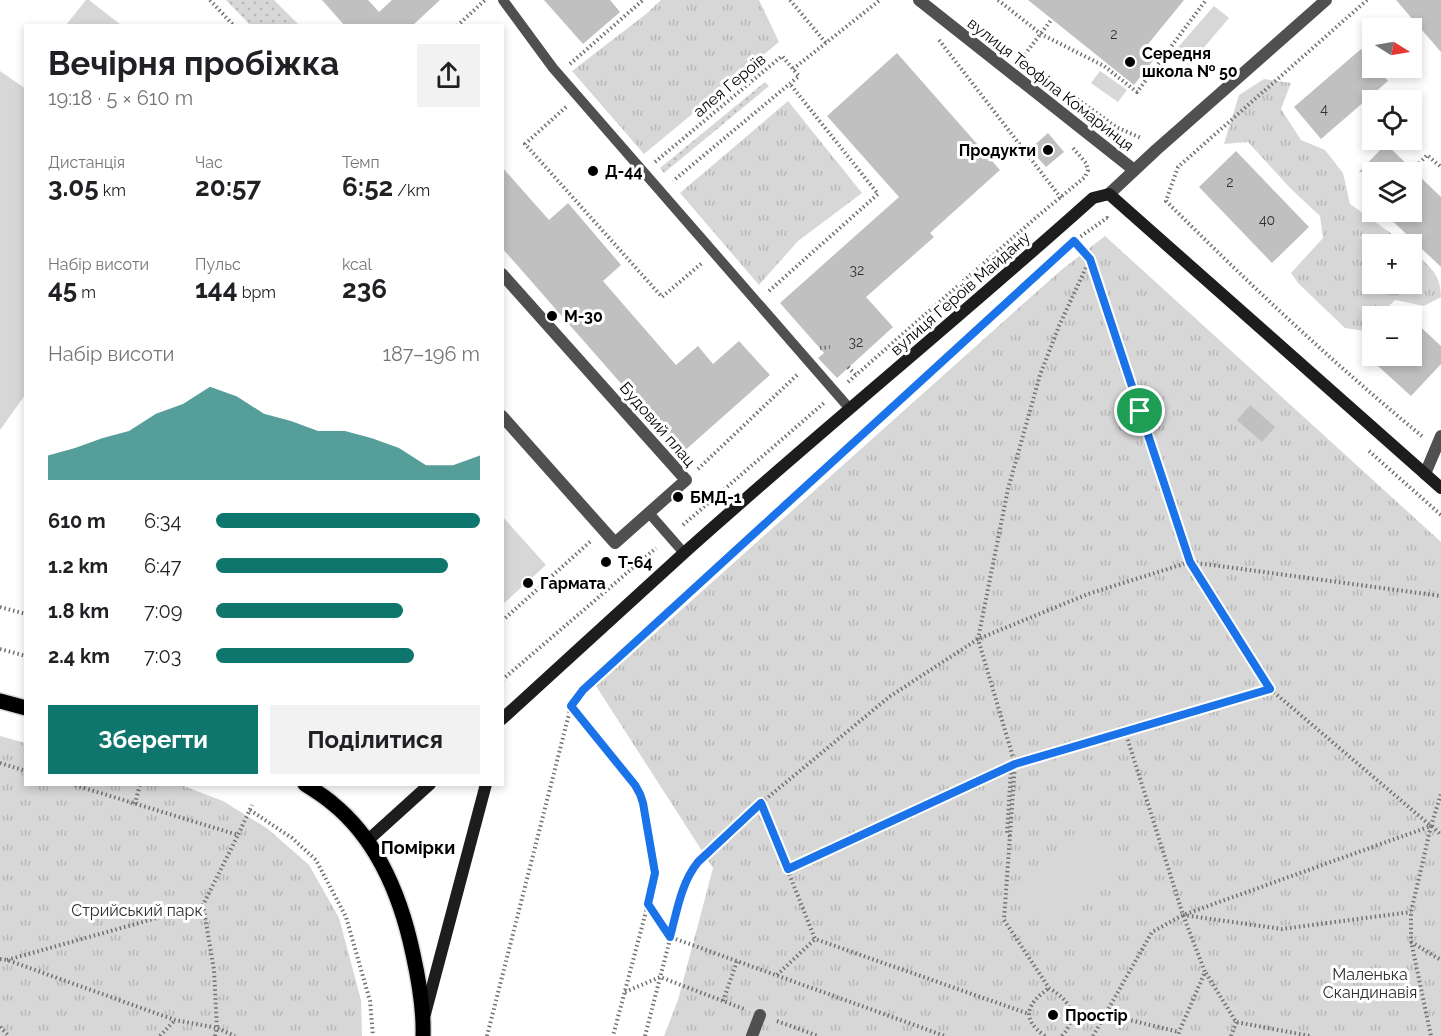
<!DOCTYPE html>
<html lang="uk">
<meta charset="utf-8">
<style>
body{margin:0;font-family:Raleway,sans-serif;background:#f2f2f2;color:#202124;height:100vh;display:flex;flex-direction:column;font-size:22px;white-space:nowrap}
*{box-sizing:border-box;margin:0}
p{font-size:20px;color:#757577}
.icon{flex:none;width:33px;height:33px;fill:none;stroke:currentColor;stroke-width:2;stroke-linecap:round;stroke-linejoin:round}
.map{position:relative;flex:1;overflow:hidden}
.drawer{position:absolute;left:24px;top:24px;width:480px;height:762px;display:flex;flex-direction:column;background:#fff;border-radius:0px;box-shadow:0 3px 9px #0003}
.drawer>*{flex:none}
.needle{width:39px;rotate:101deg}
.tools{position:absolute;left:1362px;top:18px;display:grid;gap:12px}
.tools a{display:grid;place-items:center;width:60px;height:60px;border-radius:0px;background:#fff;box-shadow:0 3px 9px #0003;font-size:30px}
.pin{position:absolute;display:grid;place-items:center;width:51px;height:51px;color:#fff;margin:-26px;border:3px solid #fff;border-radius:50%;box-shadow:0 2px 6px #0007}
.round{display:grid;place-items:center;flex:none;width:63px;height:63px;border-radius:0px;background:#f2f2f2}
.head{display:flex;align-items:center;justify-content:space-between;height:102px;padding:0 24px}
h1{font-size:33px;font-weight:700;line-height:45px}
.stats{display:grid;grid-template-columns:repeat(3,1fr);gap:9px;height:102px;padding:6px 24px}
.stats div{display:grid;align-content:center}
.stats b{font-size:26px;font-weight:700}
.stats small{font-size:16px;font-weight:400}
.stats p{font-size:16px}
.chart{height:168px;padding:12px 24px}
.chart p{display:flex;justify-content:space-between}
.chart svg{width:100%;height:108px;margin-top:6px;fill:#0f766e;opacity:.7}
.primary-button{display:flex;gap:12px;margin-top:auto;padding:12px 24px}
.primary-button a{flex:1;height:69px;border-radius:0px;background:#0f766e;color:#fff;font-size:24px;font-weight:700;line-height:69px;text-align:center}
.primary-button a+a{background:#f2f2f2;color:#202124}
ul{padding:0 24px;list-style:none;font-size:20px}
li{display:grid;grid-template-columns:96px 72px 1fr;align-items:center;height:45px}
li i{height:15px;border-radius:8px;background:#0f766e}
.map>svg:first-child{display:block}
</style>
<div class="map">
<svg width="1441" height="1036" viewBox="0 0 1441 1036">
<defs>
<pattern id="grass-dots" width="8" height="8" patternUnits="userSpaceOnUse" patternTransform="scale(1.5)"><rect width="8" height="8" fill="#d7d7d7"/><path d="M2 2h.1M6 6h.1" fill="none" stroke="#b7b7b7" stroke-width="1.8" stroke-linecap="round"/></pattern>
<pattern id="park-tufts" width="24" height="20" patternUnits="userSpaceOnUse" patternTransform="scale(1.5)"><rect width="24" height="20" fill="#d7d7d7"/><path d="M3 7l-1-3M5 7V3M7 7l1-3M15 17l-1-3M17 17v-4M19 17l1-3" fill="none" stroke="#b7b7b7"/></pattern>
</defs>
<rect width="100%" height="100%" fill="#fff"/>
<g fill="url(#grass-dots)">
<path d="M226,0H274L299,25H250Z"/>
<path d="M765,82L769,86L664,173L660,168Z"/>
</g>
<g fill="url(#park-tufts)">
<path d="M661,0H759L779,42L644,154L572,71L646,14Z"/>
<path d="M1264,79L1291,83L1281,109L1301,140L1325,150L1343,173L1350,204L1388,231L1404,244H1372V284H1412V251C1428,265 1441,273 1441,297L1424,306L1395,300L1379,316H1372V324L1365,331L1345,328L1298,283L1291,273L1323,238L1320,216L1290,188L1248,142L1224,144L1239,95Z"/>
<path d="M788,101L862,193L798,241L759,285L680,193Z"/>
<path d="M1105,236L1441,542V1036H664L678,1000L713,868L596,686L1060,271Z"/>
<path d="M0,736L25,743L26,784L181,785L223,801L268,829L309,865L339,918L361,1000L362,1036H0Z"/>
</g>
<g fill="#d7d7d7">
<path d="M86,0H89L121,25H66Z"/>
<path d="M1214,6L1229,18L1189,65L1174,52Z"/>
<path d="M0,71L26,89L25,395L0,430Z"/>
<path d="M1100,71L1127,90L1118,102L1091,83Z"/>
<path d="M502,516L546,565L503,604H502Z"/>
<path d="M1088,821L1126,863L1052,932L1013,890Z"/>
</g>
<g fill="#c0c0c0">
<path d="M322,0H368L379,12L392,0H440L412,26H345Z"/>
<path d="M544,0H610L620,12L583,44Z"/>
<path d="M1028,0H1184L1144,49L1155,58L1134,85Z"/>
<path d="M1396,0H1441V52Z"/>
<path d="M1361,49L1372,62V68H1377L1388,81L1321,139L1294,107Z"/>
<path d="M897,53L1000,170L930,233L934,237L866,297L893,327L837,378L818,358L824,353L780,303L899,197L827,116Z"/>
<path d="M1048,133L1064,152L1046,167L1030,149Z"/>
<path d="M1386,144L1441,197V267L1383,212H1412V172H1359Z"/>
<path d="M1236,151L1309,227L1272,263L1199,187Z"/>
<path d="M502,167L549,220L568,203L621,265L603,281L676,365L698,346L713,364L739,341L770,375L682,453L502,248Z"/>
<path d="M1412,319L1441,346V364L1411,396L1367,356H1412Z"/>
<path d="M1250,405L1275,427L1262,442L1237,420Z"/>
</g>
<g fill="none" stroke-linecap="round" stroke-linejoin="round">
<defs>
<g id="primary">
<path d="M0,701L26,708"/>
<path d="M305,784C314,790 324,796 332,803C378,840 401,897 413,954C419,981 424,1008 423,1036"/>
</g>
</defs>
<use href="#primary" stroke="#dbdbdb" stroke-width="18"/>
<g stroke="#727272" stroke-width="4" stroke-dasharray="1.5 3" stroke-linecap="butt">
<path d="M210,0L234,26"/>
<path d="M790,0L826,43"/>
<path d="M998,0L1041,34L1104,66L1137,92L1206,0"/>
<path d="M1367,0L1178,167L1166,201C1248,283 1333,363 1423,437"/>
<path d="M457,26L485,0"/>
<path d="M939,40L1061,198"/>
<path d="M1022,58L1052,19"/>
<path d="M570,64L643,0"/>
<path d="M793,69L880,0"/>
<path d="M1070,94L1116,127L1141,138"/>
<path d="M566,107L525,144L662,297L702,263"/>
<path d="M655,162L782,56L799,76L673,181"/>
<path d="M1413,170L1427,155L1441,167"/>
<path d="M1077,239L1107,218L1108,219"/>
<path d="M1073,242L1074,241L1090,259L1190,562L1270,689L1431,826L1411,912V941L1431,1036"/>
<path d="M769,291L878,194L790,84"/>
<path d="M820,348L830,347"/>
<path d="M848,367L856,375"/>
<path d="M848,382L1039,215L1085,177L1088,170L1086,163L1072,147"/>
<path d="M1369,451L1441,515"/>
<path d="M698,469L799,373"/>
<path d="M683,525L824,403"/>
<path d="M0,607L26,614"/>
<path d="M502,621L592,540"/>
<path d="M0,649L26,656"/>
<path d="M502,680L656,548"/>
<path d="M572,707L635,785L640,794L643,803L655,867V873L648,904L613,1036"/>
<path d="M1125,731L1183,915L1205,972L1179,1032"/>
<path d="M0,763L26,771"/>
<path d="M71,784L238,835L252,805"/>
<path d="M761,803L815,939L1029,1014"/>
<path d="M135,804L140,784"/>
<path d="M250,810L292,838L316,860L346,917L370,1001L373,1036"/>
<path d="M1431,826L1441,794"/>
<path d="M1432,826L1441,835"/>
<path d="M1010,836L1007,833L1011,770L1014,765"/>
<path d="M788,869L1015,764L1270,689"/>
<path d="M648,905L670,937L945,1036"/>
<path d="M1183,915L1282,929L1411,912"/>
<path d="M1411,942L1441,960"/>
<path d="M0,959L7,960L175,1020L217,1028L214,970L203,905L238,835"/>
<path d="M7,960L203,905"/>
<path d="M1206,973L1236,1022L1310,1036"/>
<path d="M777,975L815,939"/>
<path d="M625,992L660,977L744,1009"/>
<path d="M723,1001L737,961"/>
<path d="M1105,1014L1179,1032L1178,1036"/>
<path d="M777,1021L818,1036"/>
<path d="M0,1027L9,1036"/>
<path d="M160,1036L175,1020"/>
<path d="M215,1036L217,1028L235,1036"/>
<path d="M487,1036L571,706L583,690L1045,268"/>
<path d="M645,1036L684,885L690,871L698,862L761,803L889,697L978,639L1088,594L1190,562L1441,596"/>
<path d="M1045,1036C1020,1018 1027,1004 1049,988"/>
<path d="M1062,1036C1080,1015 1069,1000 1049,988L1004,920L1015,764L978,639L1008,489L1040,375L1059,326L1090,259"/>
<path d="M1093,1036L1152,932L1183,915L1431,826"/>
<path d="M1231,1036L1236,1022"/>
</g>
<g stroke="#505050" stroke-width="10">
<path d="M503,0L553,68L850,409"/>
<path d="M649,513L684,553"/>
</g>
<g stroke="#505050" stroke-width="12">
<path d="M919,0L1134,170"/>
<path d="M1109,194L1156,150L1326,0"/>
<path d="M502,274L686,480L615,543L502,416"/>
<path d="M1425,474L1441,436"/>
<path d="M752,1036L760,1015"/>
</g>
<g stroke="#1d1d1d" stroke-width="12">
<path d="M502,719C563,664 623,608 684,553C818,433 958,319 1093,198L1109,194L1441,488"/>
<path d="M367,841L430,784"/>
<path d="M425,1014L486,784"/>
</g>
<use href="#primary" stroke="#000" stroke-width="15"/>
</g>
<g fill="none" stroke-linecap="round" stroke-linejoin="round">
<defs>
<path id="route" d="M1074,241L1090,259L1190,562L1270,689L1015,764L788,869L761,803L698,862C681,883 677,911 670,937L648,904L655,873L643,803L640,794L635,785L571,706L583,690Z"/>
</defs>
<use href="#route" stroke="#fff" stroke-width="12"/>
<use href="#route" stroke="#1a73e8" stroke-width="8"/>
</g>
<g fill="#000" stroke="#fff" stroke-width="2">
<circle cx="1130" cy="62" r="6"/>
<circle cx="1048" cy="150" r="6"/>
<circle cx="593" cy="171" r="6"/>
<circle cx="552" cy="316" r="6"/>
<circle cx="678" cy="497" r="6"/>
<circle cx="606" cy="562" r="6"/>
<circle cx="528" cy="583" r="6"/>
<circle cx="1053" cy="1015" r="6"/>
</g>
<g text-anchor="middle" stroke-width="6" stroke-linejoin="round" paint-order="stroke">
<g font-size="14" fill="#303030">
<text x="1114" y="39">2</text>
<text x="1324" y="114">4</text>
<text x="1230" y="187">2</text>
<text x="1267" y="225">40</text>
<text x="857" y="275">32</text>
<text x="856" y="347">32</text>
</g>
<g font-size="16" font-weight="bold" fill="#000" stroke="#fff" text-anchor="start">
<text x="1142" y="59">Середня<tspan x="1142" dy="18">школа № 50</tspan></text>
<text x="1036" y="156" text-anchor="end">Продукти</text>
<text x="605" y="177">Д-44</text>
<text x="564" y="322">М-30</text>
<text x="690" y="503">БМД-1</text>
<text x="618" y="568">Т-64</text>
<text x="540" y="589">Гармата</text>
<text x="1065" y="1021">Простір</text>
</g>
<g font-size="16" fill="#000" stroke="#fff">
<text transform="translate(1051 84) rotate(38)" y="6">вулиця Теофіла Комаринця</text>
<text transform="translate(729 85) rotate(-40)" y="6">алея Героїв</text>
<text transform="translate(960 293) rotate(-41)" y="6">вулиця Героїв Майдану</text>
<text transform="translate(658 424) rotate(49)" y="6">Будовий плац</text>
</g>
<g font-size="16" fill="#2e2e2e" stroke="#fff">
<text x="137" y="916">Стрийський парк</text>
<text x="1370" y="980">Маленька<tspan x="1370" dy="18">Скандинавія</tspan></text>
</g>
<g font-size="18" font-weight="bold" fill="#000" stroke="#fff">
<text x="418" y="854">Помірки</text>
</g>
</g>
</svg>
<div class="tools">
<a><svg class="needle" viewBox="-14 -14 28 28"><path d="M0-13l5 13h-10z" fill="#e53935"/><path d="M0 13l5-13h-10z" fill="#757577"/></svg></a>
<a><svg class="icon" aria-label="locate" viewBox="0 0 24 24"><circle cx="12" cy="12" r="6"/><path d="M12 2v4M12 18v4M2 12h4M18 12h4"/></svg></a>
<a><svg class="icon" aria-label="layers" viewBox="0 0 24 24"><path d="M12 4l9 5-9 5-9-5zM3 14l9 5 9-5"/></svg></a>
<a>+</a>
<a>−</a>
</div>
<div class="pin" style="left:1140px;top:411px;background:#1e9e55"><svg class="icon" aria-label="arrive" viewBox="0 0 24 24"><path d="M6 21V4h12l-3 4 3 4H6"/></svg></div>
<section class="drawer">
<div class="head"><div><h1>Вечірня пробіжка</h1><p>19:18 · 5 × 610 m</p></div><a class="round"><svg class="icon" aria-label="share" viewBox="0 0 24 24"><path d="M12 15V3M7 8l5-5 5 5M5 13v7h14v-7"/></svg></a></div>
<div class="stats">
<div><p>Дистанція</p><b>3.05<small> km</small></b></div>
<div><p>Час</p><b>20:57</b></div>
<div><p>Темп</p><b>6:52<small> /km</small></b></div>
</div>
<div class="stats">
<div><p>Набір висоти</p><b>45<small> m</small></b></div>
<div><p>Пульс</p><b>144<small> bpm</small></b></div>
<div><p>kcal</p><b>236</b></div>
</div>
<div class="chart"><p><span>Набір висоти</span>187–196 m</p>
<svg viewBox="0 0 160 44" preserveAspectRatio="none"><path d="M0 44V34L10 31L20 27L30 24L40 17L50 13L60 6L70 10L80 17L90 20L100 24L110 24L120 27L130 31L140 38L150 38L160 34V44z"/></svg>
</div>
<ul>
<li><b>610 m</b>6:34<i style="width:100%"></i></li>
<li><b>1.2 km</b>6:47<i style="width:88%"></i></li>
<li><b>1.8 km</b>7:09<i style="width:71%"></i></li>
<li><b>2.4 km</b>7:03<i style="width:75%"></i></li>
</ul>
<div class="primary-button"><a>Зберегти</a><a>Поділитися</a></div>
</section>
</div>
